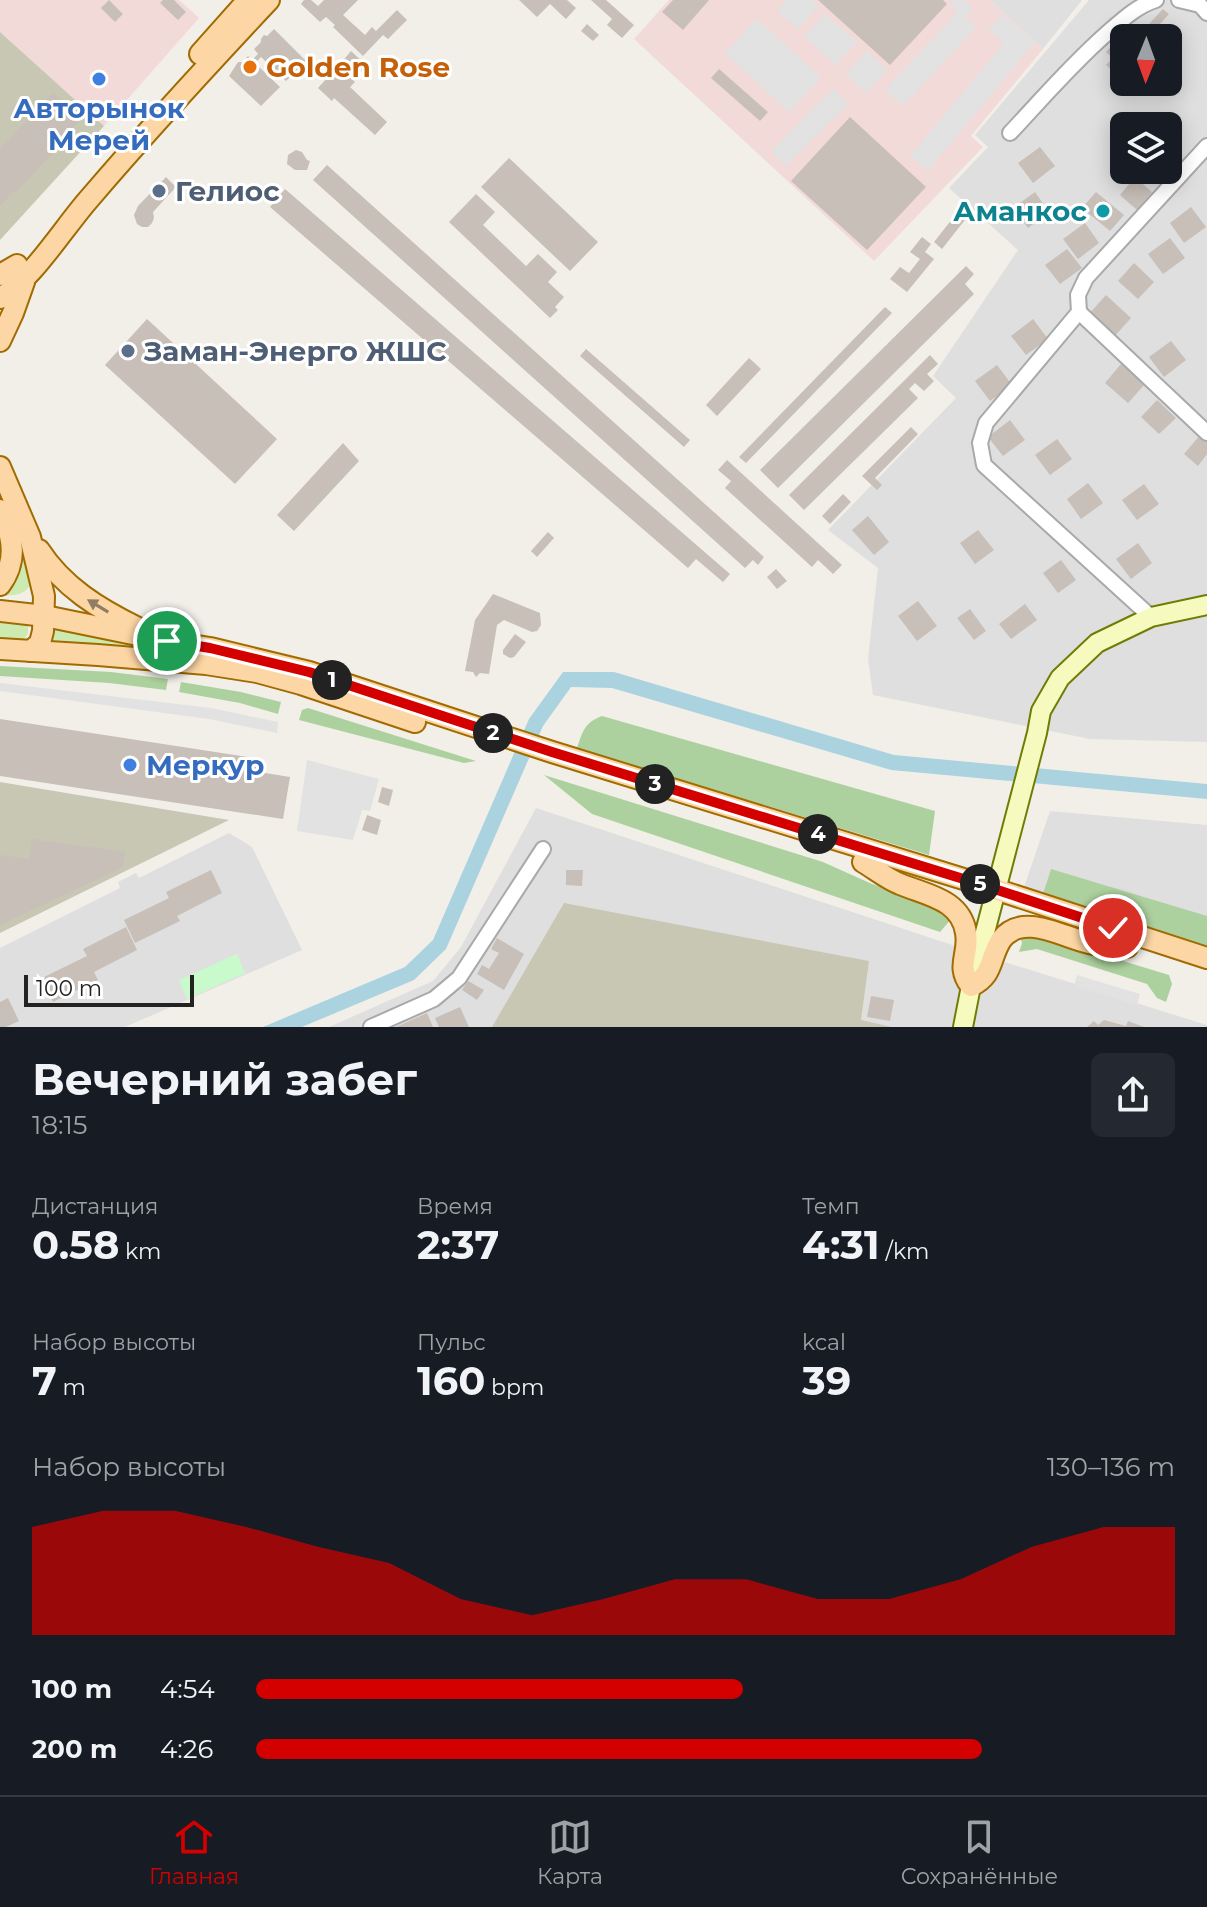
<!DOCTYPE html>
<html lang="ru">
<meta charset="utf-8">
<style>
body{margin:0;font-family:Montserrat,sans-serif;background:#242831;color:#f1f3f6;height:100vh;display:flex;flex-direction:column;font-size:30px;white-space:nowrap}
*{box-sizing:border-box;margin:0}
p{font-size:26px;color:#9ea1a6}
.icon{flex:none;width:44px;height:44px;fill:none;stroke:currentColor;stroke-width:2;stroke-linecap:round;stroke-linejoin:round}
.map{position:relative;height:1027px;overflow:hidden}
.details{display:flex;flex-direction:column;background:#171b24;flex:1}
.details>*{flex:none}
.needle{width:52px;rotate:181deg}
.buttons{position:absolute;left:1110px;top:24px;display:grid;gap:16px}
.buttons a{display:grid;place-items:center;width:72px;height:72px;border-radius:12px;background:#171b24;box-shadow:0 4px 20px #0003;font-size:40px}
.scale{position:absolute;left:24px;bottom:20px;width:170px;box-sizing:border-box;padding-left:8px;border:4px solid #222;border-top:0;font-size:22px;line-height:28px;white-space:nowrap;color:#222;-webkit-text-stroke:6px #fff;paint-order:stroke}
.pin{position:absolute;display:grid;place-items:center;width:68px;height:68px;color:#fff;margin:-34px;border:4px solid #fff;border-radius:50%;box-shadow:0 2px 8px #0007}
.km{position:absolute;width:40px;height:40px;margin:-20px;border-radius:50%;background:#222;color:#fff;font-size:22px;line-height:40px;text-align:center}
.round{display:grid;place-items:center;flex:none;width:84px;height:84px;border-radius:12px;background:#242831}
.head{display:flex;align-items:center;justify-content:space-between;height:136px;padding:0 32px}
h1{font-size:44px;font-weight:700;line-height:60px}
.metrics{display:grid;grid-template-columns:repeat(3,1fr);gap:12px;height:136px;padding:8px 32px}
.metrics div{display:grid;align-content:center}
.metrics b{font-size:40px;font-weight:700}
.metrics small{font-size:22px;font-weight:400}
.metrics p{font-size:22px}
.chart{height:224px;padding:16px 32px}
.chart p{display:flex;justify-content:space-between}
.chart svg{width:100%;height:144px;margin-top:8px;fill:#d40000;opacity:.7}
ul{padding:0 32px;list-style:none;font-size:26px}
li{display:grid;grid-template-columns:128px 96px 1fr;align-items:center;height:60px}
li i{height:20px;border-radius:10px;background:#d40000}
.tabs{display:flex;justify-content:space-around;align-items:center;height:112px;border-top:2px solid #363941;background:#171b24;font-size:22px;color:#9ea1a6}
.tabs a{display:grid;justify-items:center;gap:4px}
.tabs .selected{color:#d40000}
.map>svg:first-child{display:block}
</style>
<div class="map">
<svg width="1207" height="1027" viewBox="0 0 1207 1027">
<rect width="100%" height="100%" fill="#f2efe9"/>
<g fill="#e0dfdf" fill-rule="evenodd">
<path d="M989,0H1082L1043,49Z"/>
<path d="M1089,0H1207V742L1090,739L873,695L868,659L878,568L828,530L956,398L933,376L1018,250L949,188L988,147L975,135ZM1124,38H1168V82H1124ZM1124,126H1168V170H1124Z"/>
<path d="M536,808L998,960L1207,1025V1027H329L433,981L461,947Z"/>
<path d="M1050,811L1207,825V954L1020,899Z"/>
<path d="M229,833L252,847L302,950L125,1027H0V948L120,888L118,882L136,873L139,878Z"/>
</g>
<g fill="#f2dad9">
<path d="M0,0H179L199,18L104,126L0,32Z"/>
<path d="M669,0H989L1043,49L971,136L983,147L874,261L634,39Z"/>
</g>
<g fill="#c7c7b4">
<path d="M0,32L104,126L0,240Z"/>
<path d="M0,782L229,820L0,933Z"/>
<path d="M564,903L869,961L861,1020L892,1027H492Z"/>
</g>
<g fill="#cdebb0">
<path d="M19,542C31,569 44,599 0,595V588Z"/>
<path d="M0,616L28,623V634L24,639L0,638Z"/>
<path d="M52,627L202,661L49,644Z"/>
</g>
<g fill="#add19e">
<path d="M0,666L111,672L168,679L166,690L109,683L0,676Z"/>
<path d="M181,682L241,692L281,702L278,714L240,703L179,692Z"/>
<path d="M308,708L476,761L464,763L299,720L302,710Z"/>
<path d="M602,716L935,811L929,855L577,748C583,731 584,723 602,716Z"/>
<path d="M544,775L823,862L872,884L940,905L953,917L940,932L592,814Z"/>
<path d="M1051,869L1207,916V947L1043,894Z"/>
<path d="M1031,933L1169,975L1172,984L1166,1002L1157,998L1147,984L1037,949L1019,952L1022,943L1020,935Z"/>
</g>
<path fill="#c8facc" d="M237,954L245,973L187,999L179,980Z"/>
<g fill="#e2e2e2">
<path d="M787,0H812L819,6L798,29L777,11Z"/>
<path d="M954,0H964L973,8L966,17L976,27L903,106L885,90L957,13L950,5Z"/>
<path d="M825,14L857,42L835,65L804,36Z"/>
<path d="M1002,15L1035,42L928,171L910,156L1004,43L989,30Z"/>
<path d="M757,19L821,77L789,112L725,53Z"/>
<path d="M867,51L887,70L866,93L846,74Z"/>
<path d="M833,89L848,104L786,166L771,151Z"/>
<path d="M0,683L211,708L278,722L277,733L209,719L0,691Z"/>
<path d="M307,760L379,779L370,811L362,810L353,840L297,831Z"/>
<path d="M1077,975L1140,994L1137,1005L1074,986Z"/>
</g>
<path fill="#aad3df" d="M563,672H614L894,755L1207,784V799L891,770L612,688L571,687L543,726L446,949L414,980L302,1027H263L405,967L433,940L529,719Z"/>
<g fill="#c7bfb8">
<path d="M109,0L123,14L115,22L101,8Z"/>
<path d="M163,0H174L186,12L178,20L160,3Z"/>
<path d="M304,0H311L318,6L324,0H358L343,15L365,35L372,27L376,31L397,10L407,20L388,39L383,35L363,56L333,27L335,25L326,17L320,22L301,4Z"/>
<path d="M519,0H567L576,8L566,19L550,4L537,17Z"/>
<path d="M591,0H606L634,25L622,38L607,25L612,19Z"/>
<path d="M673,0H709L683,30L662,12Z"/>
<path d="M818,0H943L947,4L890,65Z"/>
<path d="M1163,9L1169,14L1147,38H1136Z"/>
<path d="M587,24L599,35L593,41L581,31Z"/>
<path d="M274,29L306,61L286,81L261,57L255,63L280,87L261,106L229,76L238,62H243L248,56L252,60L258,54L254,49L261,42V39L264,35L267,36Z"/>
<path d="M1126,30L1135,38H1124V63L1115,73L1106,65L1113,58L1106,52Z"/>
<path d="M351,51L367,66L356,77L341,63Z"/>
<path d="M338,66L355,82L350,87L387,122L375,135L334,98L332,101L318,88Z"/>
<path d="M719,69L768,112L760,121L711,78Z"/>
<path d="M53,93L81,119L61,140L63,142L16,192L15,190L0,206V148Z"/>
<path d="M850,117L926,187L867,250L791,181Z"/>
<path d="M1040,147L1055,166L1033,183L1018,163Z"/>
<path d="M296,150L302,152L307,160L310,161L307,170H295L287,164L288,155Z"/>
<path d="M1168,155L1178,164L1162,183L1148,170H1168Z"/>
<path d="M509,158L598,242L570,271L481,187Z"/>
<path d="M327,165L764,557L758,565L753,560L745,568L313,180Z"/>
<path d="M166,177L176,187L153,212L154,218L152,223L148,227H142L137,224L134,215L138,206Z"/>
<path d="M1135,177L1152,192L1137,210L1120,195Z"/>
<path d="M285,189L730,574L723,582L696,559L688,568L270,207Z"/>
<path d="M1035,192L1049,212L1028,228L1013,208Z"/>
<path d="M1096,192L1124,215L1110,231L1082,208Z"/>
<path d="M476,194L495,212L483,225L526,266L538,254L557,272L548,282L564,297L555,307L558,310L550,318L449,222Z"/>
<path d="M964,204L972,211L942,249L934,242Z"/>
<path d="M1191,207L1206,227L1184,243L1170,223Z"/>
<path d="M1085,223L1099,243L1078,259L1063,239Z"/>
<path d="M922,237L931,244L925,252L934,259L907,292L890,279L900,267L909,273L920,259L910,252Z"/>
<path d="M1170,238L1185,258L1163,274L1148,254Z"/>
<path d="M1067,249L1082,268L1060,284L1045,265Z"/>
<path d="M1134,263L1154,282L1138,299L1118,281Z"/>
<path d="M966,266L974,274L965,284L974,294L778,488L760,470Z"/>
<path d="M1106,295L1131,318L1114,337L1089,314Z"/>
<path d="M885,307L892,313L746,463L739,457Z"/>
<path d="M147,319L277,439L235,484L105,365Z"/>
<path d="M1033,319L1048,339L1026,355L1011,336Z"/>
<path d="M1171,341L1186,360L1164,377L1149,357Z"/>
<path d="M586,349L690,440L684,447L580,356Z"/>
<path d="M930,355L938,364L927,374L934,381L924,391L915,383L909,389L918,398L804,510L789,495Z"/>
<path d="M749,358L761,369L717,416L706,405Z"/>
<path d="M1121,364L1145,384L1128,403L1105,383Z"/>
<path d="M997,365L1012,385L990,401L975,381Z"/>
<path d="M1157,400L1176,418L1159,434L1141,417Z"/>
<path d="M1010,420L1025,440L1003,456L988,437Z"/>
<path d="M911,427L918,434L875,478L882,485L877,490L862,476Z"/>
<path d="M1201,434L1207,439V454L1198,466L1184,454Z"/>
<path d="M1057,439L1072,459L1050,475L1035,455Z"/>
<path d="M343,443L359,461L294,531L277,515Z"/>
<path d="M727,460L842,565L833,574L818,560L812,567L725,488L731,481L718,470Z"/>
<path d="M1088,483L1103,503L1081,519L1067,499Z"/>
<path d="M1144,484L1159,504L1137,520L1122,500Z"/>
<path d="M843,494L851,502L830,524L822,516Z"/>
<path d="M868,516L889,542L874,555L852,530Z"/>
<path d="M978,530L994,550L975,564L960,543Z"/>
<path d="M548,532L554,538L537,557L531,551Z"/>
<path d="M1138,543L1152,563L1131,579L1116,559Z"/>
<path d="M1061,560L1076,580L1058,593L1043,573Z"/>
<path d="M776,569L787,581L777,589L767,577Z"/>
<path d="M493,594L540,613L541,625L537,631L532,632L504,620L497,625L489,674L480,673L476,677L473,672L465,671L475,620Z"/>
<path d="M918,601L937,626L917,641L898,616Z"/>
<path d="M1025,604L1037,620L1011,639L999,624Z"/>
<path d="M970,609L986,631L974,640L957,618Z"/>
<path d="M515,634L526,642L514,657L510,658L503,654V650Z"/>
<path d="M0,719L261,759L259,772L290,777L283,819L0,776Z"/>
<path d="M382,787L393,790L389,806L378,802Z"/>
<path d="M367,815L381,820L377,835L362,830Z"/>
<path d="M32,839L125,852L123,867L0,925V855L29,859Z"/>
<path d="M211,870L222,893L177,916L180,921L135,943L124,920L169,898L166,892Z"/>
<path d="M566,870H583L582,886L566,885Z"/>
<path d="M126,927L137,950L94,972L98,980L53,1002L42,978L87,956L83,949Z"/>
<path d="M497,938L524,954L504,990L477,974L482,965L489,969L499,953L491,949Z"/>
<path d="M468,981L484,990L477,1000L462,990Z"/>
<path d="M871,996L894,1000L890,1021L867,1017Z"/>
<path d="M8,998L19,1021L6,1027H0V1002Z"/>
<path d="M460,1007L469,1027H439L435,1018Z"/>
<path d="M427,1013L433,1027H396Z"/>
<path d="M1104,1020L1126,1026L1128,1021L1144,1027H1087L1094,1021L1098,1025Z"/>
</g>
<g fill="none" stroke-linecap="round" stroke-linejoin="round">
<defs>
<g id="street">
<path d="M1179,0L1200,5L1207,13"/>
<path d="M1010,133C1041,100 1071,65 1105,35C1120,22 1136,6 1156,0"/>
<path d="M1079,312L1207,433"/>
<path d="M1151,617L984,465L980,443L986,423L1079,312L1078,295L1086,278L1207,146"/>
<path d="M371,1027L434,999L459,978L543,849"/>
</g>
<path id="secondary" d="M963,1027L971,986L1037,733L1041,711L1060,678L1097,643L1151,617L1207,605"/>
<g id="primary">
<path d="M200,54L248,0"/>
<path d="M0,275L17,265"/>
<path d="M0,298C31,281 65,226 89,199C147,131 208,65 269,0"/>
<path d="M0,341L13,313L24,282"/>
<path d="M0,467L30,537L44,596L43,631L40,643L31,651"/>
<path d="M0,510C13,534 18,561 0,585"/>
<path d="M39,550C63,587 99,609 138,628"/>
<path d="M0,611L45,616L167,641L210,648L309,672L552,752L970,881L1207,958"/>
<path d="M0,649L98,655L206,664L257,672L301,684L415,722"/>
<path d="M863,862C875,869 887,879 900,884C926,895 961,899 966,933C970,954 955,966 971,986C994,975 989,959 1001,940C1022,911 1064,938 1089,943C1102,946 1115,946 1127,947"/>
</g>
</defs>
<use href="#street" stroke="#a9a9a9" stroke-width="18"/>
<use href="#secondary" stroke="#707d05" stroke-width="22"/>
<use href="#primary" stroke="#a06b00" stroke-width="24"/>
<use href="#street" stroke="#fff" stroke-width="14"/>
<use href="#secondary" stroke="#f7fabf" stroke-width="18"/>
<use href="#primary" stroke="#fcd6a4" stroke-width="20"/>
</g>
<defs><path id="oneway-solid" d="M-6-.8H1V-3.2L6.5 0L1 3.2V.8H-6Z" transform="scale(2)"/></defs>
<use fill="#8f7c63" href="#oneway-solid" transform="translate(98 606) rotate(-149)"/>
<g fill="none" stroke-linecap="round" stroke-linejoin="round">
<defs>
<path id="route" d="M167,641L210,648L309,672L552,752L970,881L1113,928"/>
</defs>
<use href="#route" stroke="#fff" stroke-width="16"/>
<use href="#route" stroke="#d40000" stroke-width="10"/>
</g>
<circle fill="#e8710a" stroke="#fff" stroke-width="3" cx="250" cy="67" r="8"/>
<g fill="#3f7fe0" stroke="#fff" stroke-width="3">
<circle cx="99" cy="79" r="8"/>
<circle cx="130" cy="765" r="8"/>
</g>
<g fill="#5c6f8a" stroke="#fff" stroke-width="3">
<circle cx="159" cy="191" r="8"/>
<circle cx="128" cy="351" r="8"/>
</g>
<circle fill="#0f9aa8" stroke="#fff" stroke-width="3" cx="1103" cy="211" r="8"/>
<g text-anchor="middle" stroke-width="6" stroke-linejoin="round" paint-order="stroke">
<g font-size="28" font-weight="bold" fill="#c56008" stroke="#fff" text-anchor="start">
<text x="266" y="77">Golden Rose</text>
</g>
<g font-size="28" font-weight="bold" fill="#366cbe" stroke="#fff">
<text x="99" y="118">Авторынок<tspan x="99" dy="32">Мерей</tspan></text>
<text x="146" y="775" text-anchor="start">Меркур</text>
</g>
<g font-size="28" font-weight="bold" fill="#4e5e75" stroke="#fff" text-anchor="start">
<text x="175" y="201">Гелиос</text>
<text x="144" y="361">Заман-Энерго ЖШС</text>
</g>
<g font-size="28" font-weight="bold" fill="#0d838f" stroke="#fff" text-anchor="end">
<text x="1087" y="221">Аманкос</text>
</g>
</g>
</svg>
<div class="buttons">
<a><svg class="needle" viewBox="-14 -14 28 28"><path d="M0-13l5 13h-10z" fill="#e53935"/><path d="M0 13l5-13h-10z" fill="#9ea1a6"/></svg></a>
<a><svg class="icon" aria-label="layers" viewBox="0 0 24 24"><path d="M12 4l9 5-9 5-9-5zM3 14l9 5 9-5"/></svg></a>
</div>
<div class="scale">100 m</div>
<div class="pin" style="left:167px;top:641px;background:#1e9e55"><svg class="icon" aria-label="arrive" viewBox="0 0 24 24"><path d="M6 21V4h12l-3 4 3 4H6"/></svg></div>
<div class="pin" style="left:1113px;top:928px;background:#d93025"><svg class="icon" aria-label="check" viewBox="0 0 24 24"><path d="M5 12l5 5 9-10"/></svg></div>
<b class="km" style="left:332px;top:680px">1</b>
<b class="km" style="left:493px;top:733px">2</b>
<b class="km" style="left:655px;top:784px">3</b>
<b class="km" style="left:818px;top:834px">4</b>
<b class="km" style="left:980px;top:884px">5</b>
</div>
<section class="details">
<div class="head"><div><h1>Вечерний забег</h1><p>18:15</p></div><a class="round"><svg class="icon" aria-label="share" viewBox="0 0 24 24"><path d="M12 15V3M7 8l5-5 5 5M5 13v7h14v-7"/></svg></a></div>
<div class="metrics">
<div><p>Дистанция</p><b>0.58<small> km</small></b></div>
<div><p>Время</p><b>2:37</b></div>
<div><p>Темп</p><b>4:31<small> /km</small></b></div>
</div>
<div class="metrics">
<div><p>Набор высоты</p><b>7<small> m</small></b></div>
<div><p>Пульс</p><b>160<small> bpm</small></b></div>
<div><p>kcal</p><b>39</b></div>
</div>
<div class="chart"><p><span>Набор высоты</span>130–136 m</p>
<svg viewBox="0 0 160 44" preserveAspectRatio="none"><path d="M0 44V11L10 6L20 6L30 11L40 17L50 22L60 33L70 38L80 33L90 27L100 27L110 33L120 33L130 27L140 17L150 11L160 11V44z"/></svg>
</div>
<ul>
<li><b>100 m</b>4:54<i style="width:53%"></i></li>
<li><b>200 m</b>4:26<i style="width:79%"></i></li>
</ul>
</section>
<nav class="tabs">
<a class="selected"><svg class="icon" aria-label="home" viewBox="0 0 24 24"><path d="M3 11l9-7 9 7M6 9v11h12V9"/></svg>Главная</a>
<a><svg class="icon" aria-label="map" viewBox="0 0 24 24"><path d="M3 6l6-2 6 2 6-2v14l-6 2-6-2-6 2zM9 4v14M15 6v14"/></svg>Карта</a>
<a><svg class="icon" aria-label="saved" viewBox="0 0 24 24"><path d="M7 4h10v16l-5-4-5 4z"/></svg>Сохранённые</a>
</nav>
